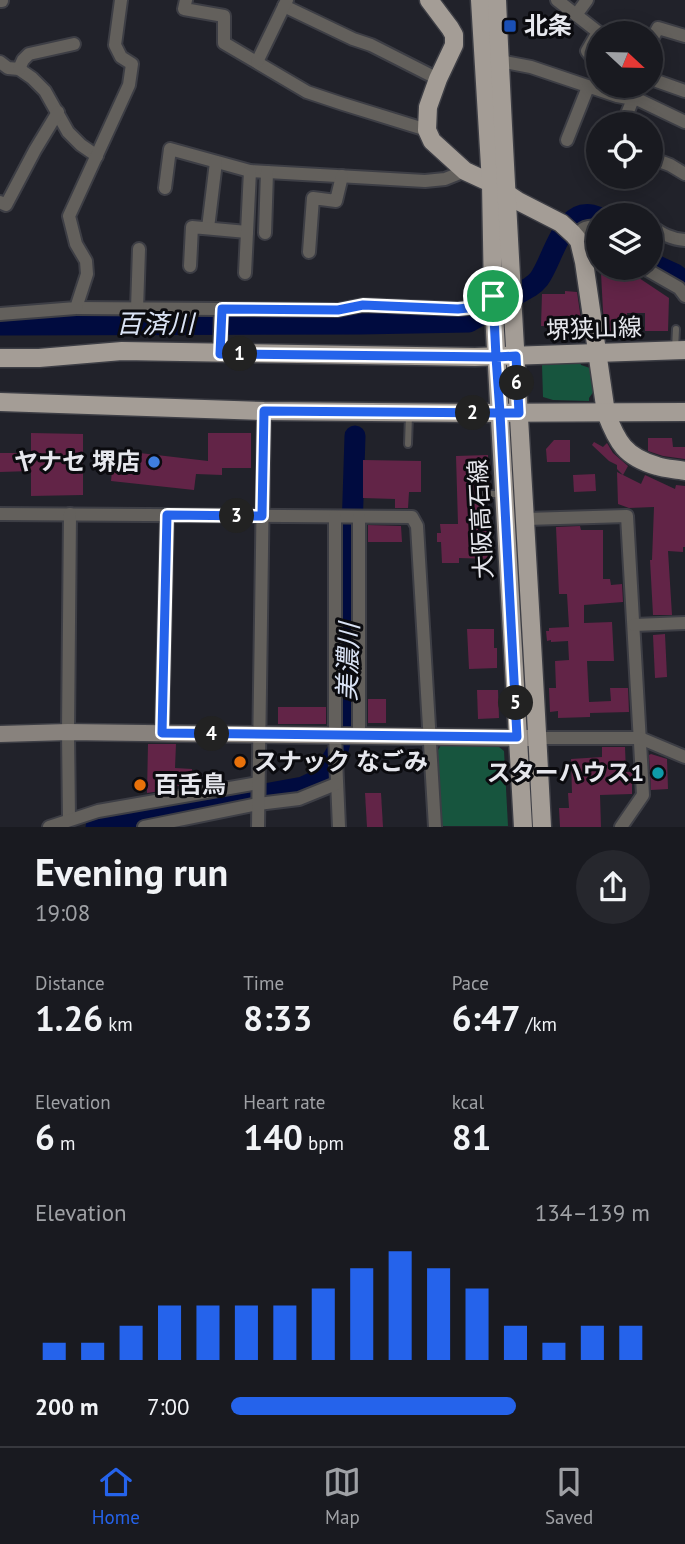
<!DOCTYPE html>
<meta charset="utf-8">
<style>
body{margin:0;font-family:"PT Sans","Noto Sans JP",sans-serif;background:#26272d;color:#f1f3f6;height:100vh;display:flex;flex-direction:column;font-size:26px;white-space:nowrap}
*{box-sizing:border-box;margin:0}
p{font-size:23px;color:#9fa1a5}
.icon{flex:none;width:38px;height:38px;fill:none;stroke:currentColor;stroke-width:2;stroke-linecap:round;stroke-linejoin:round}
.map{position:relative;height:827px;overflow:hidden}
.drawer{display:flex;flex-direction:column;background:#191a20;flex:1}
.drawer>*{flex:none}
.needle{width:46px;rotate:112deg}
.controls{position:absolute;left:586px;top:21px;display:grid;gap:14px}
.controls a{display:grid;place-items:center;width:77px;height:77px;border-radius:50%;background:#191a20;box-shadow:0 4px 18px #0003,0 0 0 2px #37383e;font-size:35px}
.pin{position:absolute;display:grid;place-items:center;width:60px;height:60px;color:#fff;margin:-30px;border:4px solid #fff;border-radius:50%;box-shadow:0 2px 7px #0007}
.km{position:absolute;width:35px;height:35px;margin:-18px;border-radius:50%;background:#222;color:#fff;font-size:19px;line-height:35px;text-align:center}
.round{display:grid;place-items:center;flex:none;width:74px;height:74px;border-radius:37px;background:#26272d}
.overview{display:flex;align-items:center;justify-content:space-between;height:119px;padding:0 35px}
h1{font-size:38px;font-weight:800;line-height:52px}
.figures{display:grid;grid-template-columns:repeat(3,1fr);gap:10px;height:119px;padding:7px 35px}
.figures div{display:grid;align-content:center}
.figures b{font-size:35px;font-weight:800}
.figures small{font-size:19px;font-weight:400}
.figures p{font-size:19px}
.chart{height:196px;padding:14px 35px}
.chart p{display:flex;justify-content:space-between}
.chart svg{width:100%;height:126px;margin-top:7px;stroke:#2563eb;stroke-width:6}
ul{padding:0 35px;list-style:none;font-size:23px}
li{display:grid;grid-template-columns:112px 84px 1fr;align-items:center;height:52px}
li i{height:18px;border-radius:9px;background:#2563eb}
.dock{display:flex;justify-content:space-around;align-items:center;height:98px;border-top:2px solid #37383e;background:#191a20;font-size:19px;color:#9fa1a5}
.dock a{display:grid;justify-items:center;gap:4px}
.dock .active{color:#2563eb}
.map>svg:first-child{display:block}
</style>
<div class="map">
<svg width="685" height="827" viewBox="0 0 685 827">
<rect width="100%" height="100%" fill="#21222a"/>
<g fill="#17553e">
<path d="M551,362H580L581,365L590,368L594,391L589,398V401L553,400L543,397L542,365Z"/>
<path d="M441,745L499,747L504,751L508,826H442L437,752Z"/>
</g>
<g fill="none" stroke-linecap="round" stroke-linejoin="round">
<g stroke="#000b3f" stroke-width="21">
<path d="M651,263L675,274L685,282"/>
<path d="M0,325L360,324L469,322L530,287C533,285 536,283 539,279C554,259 563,202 598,217"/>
<path d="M96,827L127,819L303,787L320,779L338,750L346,720L355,436"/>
</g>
</g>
<g fill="#622447">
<path d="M630,272L669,298L668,331H645V313H627L628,331L606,332L603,311L601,273Z"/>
<path d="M565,291L577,292L582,327L541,326L542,294H565Z"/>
<path d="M31,433L83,434V495L31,496V471L0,472V453H31Z"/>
<path d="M208,433H251V468H222V475L196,474L194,490L111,481L114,450L208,461Z"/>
<path d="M648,438H672L673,447H685V459L663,456L648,451Z"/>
<path d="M554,440H570V462H547L546,449Z"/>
<path d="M594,442L603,447L607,443L613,453L628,466L623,475L641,484L645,475L675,489L676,485L685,486V547H683V552L668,551L672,615H653L650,560H652L654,507L629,508L618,504L617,472L623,475L617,469V465L609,461L592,445Z"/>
<path d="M488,455V473H485L486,488L481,491L480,495L483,499L486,500L487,525H491L492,559L459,558V563H442L441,542H437V533H441L440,524H458L456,456Z"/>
<path d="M363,460L421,461V492H409L408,508H395V499L363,498Z"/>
<path d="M595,474L596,491L574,492L573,475Z"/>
<path d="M368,525L401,526L402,542H368Z"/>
<path d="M580,526L581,530H603V579H610L611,585L622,584L623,602L584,605V623L612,622L614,661H587L589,702L611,701L610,688H628L629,712L590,713V717L558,718V711L550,712L549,688H556L555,661L569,660L568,641L551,642V640L547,641L546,631H549V628L569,627L567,594H559L556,527Z"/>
<path d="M467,629H494V648H497V668L469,669Z"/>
<path d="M665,634L667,677L655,678L653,635Z"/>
<path d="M477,690H498L499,718L478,719Z"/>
<rect x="368" y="699" width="18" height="24"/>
<rect x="278" y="707" width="48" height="17"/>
<path d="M148,744H176L175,768L192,769V786H174V789L147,793Z"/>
<path d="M602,747H625L626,772H632V794L600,795L601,827H560L559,808H569L568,793H572L571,759L602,757Z"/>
<path d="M651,754L667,759L668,789L651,790L649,755Z"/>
<path d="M365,793H381L383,827H367Z"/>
</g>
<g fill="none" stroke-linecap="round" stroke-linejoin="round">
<defs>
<g id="lane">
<path d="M675,349L676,329"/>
<path d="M408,444L409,415"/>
<path d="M486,494H501"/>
</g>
<g id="street">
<path d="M186,0L184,9L224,16V43L307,92L343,104L427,130"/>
<path d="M557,0L598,32L587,51L598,65"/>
<path d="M0,1H2"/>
<path d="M284,6L353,39L371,45L438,79"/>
<path d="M576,15L587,0"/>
<path d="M651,41L658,28L685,36"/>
<path d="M500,61L531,67L617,96L639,100L685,122"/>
<path d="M0,62L8,68L19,69L32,78L45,91L68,132L81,145L97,156"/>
<path d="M257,62L287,0"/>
<path d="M19,69L23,60L29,54L74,44"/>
<path d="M651,79L685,91"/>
<path d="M628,86H630"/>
<path d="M623,124L633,99"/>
<path d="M567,140L588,87"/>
<path d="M651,158L670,165L685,174"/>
<path d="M165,188L170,149L250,171L425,181L445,179L465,171"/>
<path d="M0,202L6,205L35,150L58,112"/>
<path d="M651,226C662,234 671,239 685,240"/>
<path d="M208,228L216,162"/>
<path d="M265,233L267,172"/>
<path d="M575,236C582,228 588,225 598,227"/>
<path d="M309,252L313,198L336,201L342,176"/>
<path d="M190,266L192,227L247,232"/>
<path d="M644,268L679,288L685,296"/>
<path d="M245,273L250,171"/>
<path d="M76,308L338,310L363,305L458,309L468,308L493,296"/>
<path d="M137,309L139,249"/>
<path d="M0,314L76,308L87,274L86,261L76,244L69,216L129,85L132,64L121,57L115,45L121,0"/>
<path d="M220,354L221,309"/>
<path d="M0,514L412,517L417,526L435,827"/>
<path d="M335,517V735L339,827"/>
<path d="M359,517V735"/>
<path d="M526,519L627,516L643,795L621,827"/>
<path d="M634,625L685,623"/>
<path d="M162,733L167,515"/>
<path d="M537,738H640L685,757"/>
<path d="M69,819L68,732L70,514"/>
<path d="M49,827L98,811L258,783"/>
<path d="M144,827L258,804L299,799L336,784"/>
<path d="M258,827L264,411"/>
</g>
<path id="secondary" d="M0,734L68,732L531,738"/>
<g id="primary">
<path d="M429,0L450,28L454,35V45L438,79L428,107L427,130L432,141L465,171L491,183L518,201L561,223L573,234L579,241L584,262L606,413C617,442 625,457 657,466C666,469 676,469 685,471"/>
<path d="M480,0L491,183L493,296L523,827"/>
<path d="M497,0C509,276 528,551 542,827"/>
<path d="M0,358H39L122,351L475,357L685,350"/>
<path d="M0,402L264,411L477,413L685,412"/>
</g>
</defs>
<use href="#lane" stroke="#3d3e45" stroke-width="10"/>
<use href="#street" stroke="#3d3e45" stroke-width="16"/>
<use href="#secondary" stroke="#3d3e45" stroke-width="19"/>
<use href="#primary" stroke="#3d3e45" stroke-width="21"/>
<use href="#lane" stroke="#63605c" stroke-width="6"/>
<use href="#street" stroke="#63605c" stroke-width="12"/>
<use href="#secondary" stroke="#88827d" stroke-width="16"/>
<use href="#primary" stroke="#a49d96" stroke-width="18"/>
</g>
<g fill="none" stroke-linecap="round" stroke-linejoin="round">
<defs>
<path id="route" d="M493,296L468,308L458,309L363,305L338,310L222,309L220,354L496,357L500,413L264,411L262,516L167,515L162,733L517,737L500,413H519L516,356L496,357L493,296"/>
</defs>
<use href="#route" stroke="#fff" stroke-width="14"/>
<use href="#route" stroke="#2563eb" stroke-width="9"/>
</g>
<rect fill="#1a4fb4" stroke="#0b0b0f" stroke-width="2.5" x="503" y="19" width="14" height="14" rx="3.5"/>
<circle fill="#3f7fe0" stroke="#0b0b0f" stroke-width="2.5" cx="154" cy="462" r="7"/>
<g fill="#e8710a" stroke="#0b0b0f" stroke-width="2.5">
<circle cx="240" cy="762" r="7"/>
<circle cx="140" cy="785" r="7"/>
</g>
<circle fill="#0f9aa8" stroke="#0b0b0f" stroke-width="2.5" cx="658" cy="773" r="7"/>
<g text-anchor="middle" stroke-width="6" stroke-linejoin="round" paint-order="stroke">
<g font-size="24" font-weight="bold" fill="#e6e7ed" stroke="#0b0b0f" text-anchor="start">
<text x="524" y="34">北条</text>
<text x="140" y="470" text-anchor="end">ヤナセ 堺店</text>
<text x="254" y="770">スナック なごみ</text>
<text x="644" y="781" text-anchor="end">スターハウス1</text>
<text x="154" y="793">百舌鳥</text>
</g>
<g font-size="24" fill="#e6e7ed" stroke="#0b0b0f">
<text transform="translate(594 329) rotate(-2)" y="8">堺狭山線</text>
<text transform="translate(481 519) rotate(-93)" y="8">大阪高石線</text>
</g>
<g font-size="26" font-style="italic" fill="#dae3f5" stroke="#0b0b0f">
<text x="155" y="333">百済川</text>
<text transform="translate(348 662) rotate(-88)" y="9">美濃川</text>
</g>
</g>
</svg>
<div class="controls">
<a><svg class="needle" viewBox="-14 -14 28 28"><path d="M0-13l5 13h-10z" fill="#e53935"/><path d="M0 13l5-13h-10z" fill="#9fa1a5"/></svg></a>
<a><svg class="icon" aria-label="locate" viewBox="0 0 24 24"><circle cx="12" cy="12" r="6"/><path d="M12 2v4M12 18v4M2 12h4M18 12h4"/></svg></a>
<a><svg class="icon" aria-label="layers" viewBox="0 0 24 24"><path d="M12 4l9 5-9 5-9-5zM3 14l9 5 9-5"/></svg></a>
</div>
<div class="pin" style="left:493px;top:296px;background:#1e9e55"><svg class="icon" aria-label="arrive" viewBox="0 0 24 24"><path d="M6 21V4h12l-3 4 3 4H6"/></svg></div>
<b class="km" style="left:240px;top:354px">1</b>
<b class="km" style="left:473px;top:413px">2</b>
<b class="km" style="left:237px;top:516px">3</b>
<b class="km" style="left:212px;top:734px">4</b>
<b class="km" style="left:516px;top:703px">5</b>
<b class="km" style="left:517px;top:383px">6</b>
</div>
<section class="drawer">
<div class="overview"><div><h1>Evening run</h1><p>19:08</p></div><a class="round"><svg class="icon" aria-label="share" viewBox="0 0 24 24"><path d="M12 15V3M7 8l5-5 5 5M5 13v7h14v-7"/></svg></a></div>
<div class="figures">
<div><p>Distance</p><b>1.26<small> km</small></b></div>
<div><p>Time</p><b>8:33</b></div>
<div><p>Pace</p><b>6:47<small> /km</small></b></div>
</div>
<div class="figures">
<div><p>Elevation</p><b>6<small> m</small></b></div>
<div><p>Heart rate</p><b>140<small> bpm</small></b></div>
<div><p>kcal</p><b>81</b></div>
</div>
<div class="chart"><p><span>Elevation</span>134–139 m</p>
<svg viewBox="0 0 160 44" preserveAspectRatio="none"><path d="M5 44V38M15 44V38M25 44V32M35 44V25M45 44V25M55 44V25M65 44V25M75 44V19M85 44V12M95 44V6M105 44V12M115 44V19M125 44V32M135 44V38M145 44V32M155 44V32"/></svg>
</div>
<ul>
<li><b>200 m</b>7:00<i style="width:68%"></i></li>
</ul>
</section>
<nav class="dock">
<a class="active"><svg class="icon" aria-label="home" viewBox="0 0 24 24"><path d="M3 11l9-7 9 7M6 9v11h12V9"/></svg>Home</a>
<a><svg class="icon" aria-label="map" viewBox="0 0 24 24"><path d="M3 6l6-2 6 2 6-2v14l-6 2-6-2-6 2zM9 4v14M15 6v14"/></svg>Map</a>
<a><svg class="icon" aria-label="saved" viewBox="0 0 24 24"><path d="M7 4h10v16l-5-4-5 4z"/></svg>Saved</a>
</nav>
